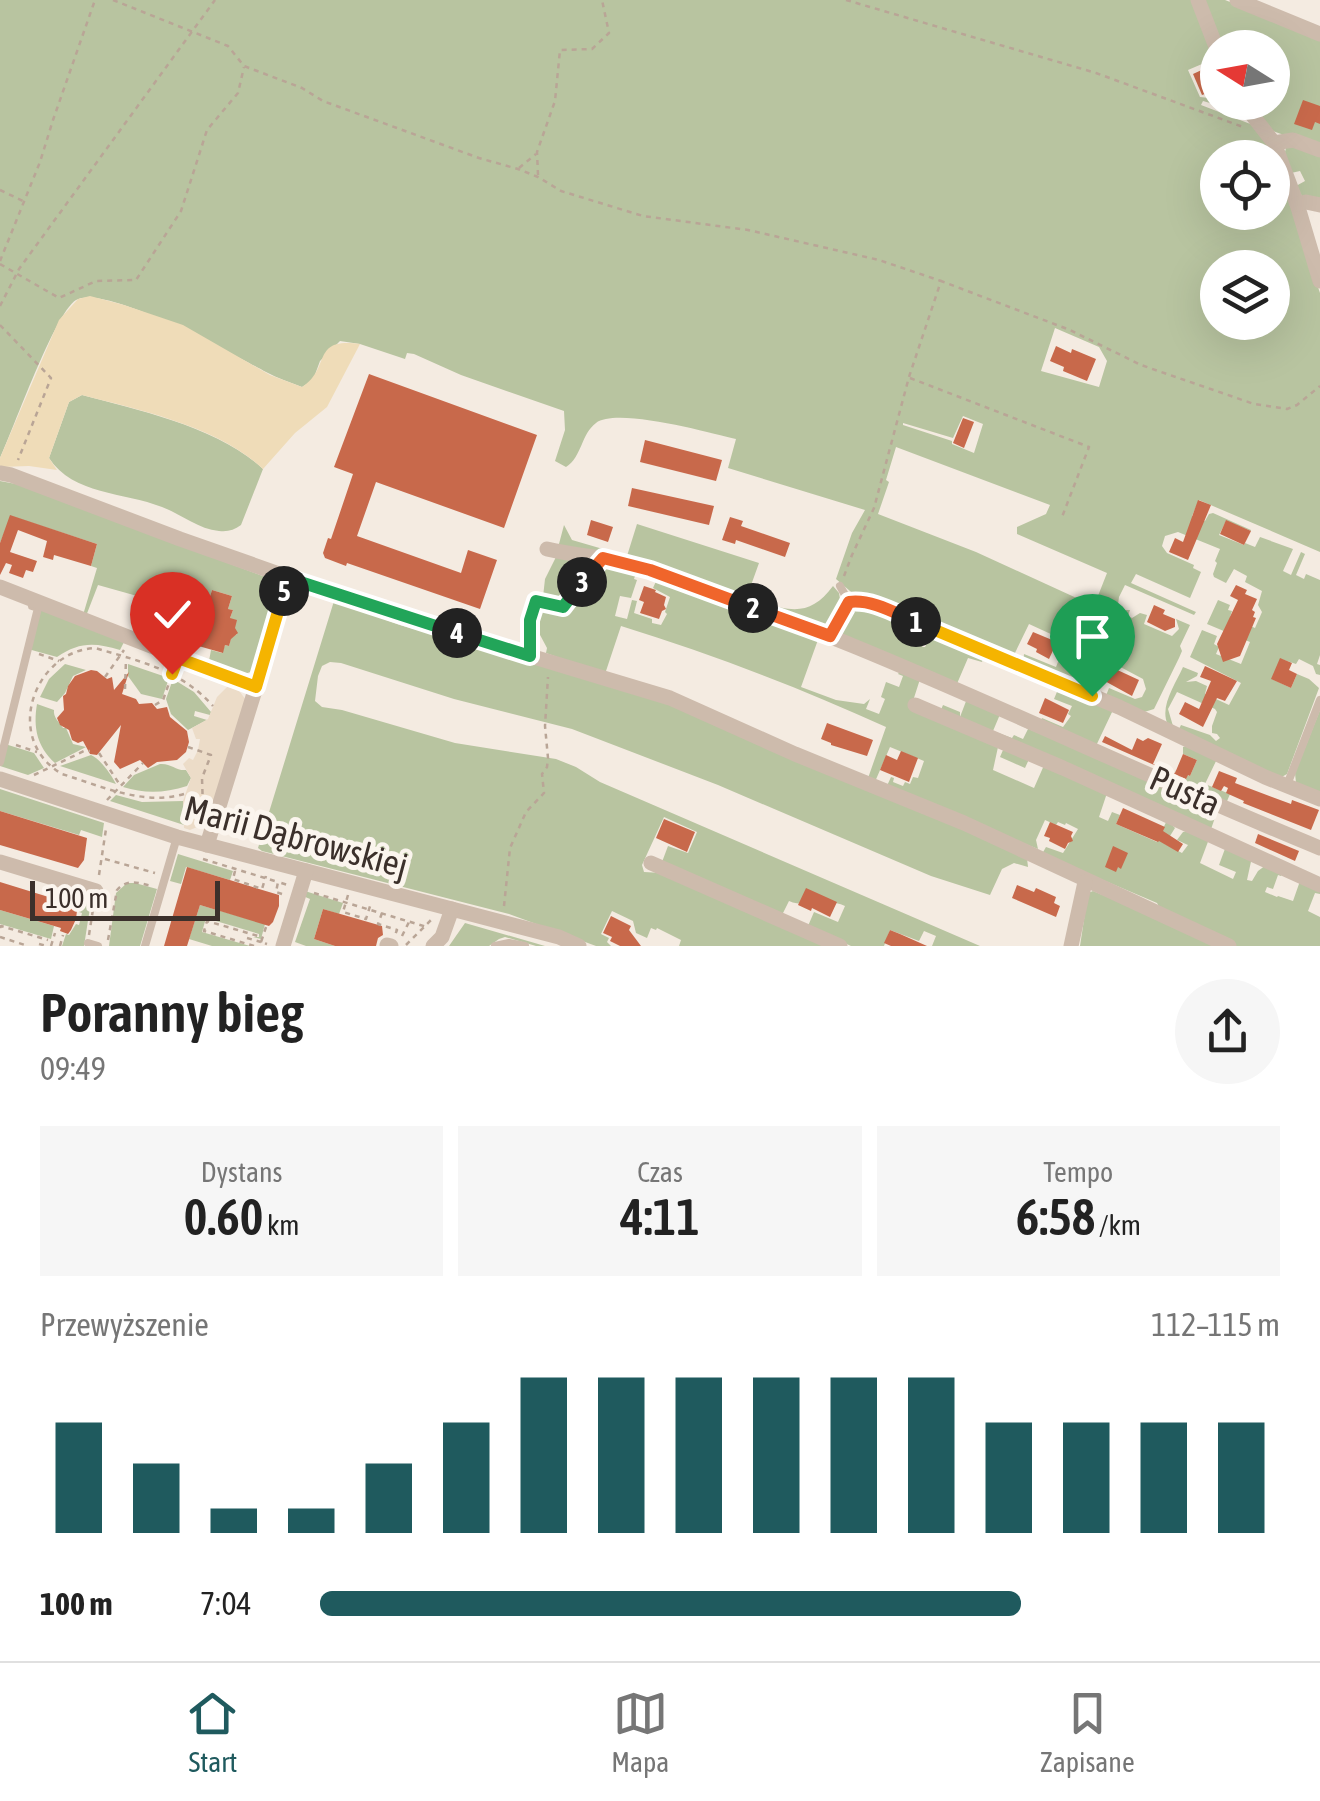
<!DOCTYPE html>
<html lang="pl">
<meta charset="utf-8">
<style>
body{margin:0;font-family:"Asap Condensed",sans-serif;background:#f6f6f6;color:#222;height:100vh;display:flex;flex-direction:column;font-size:38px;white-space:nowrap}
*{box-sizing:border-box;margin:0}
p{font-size:32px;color:#767676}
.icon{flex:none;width:55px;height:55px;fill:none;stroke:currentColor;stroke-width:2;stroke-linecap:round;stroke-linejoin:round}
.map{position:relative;height:946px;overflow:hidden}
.sheet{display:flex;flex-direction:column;background:#fff;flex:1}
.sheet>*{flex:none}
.needle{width:65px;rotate:281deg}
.buttons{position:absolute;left:1200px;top:30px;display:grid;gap:20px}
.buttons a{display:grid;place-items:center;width:90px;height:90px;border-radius:50%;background:#fff;box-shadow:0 10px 40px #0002;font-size:50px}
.scale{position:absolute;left:30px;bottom:25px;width:190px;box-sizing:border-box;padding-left:10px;border:5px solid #3b302b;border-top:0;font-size:28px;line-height:35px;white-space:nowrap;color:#3b302b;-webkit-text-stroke:8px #fbf5ee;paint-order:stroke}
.pin{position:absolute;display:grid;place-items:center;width:85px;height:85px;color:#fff;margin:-102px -42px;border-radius:50% 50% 50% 0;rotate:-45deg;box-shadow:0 0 10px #0007}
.pin .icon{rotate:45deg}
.km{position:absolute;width:50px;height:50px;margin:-25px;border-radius:50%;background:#222;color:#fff;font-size:28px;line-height:50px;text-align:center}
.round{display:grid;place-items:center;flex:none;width:105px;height:105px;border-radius:52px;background:#f6f6f6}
.head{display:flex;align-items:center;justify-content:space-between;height:170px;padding:0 40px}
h1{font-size:55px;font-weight:600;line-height:75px}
.metrics{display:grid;grid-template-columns:repeat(3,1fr);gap:15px;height:170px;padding:10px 40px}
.metrics div{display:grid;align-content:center;border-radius:0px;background:#f6f6f6;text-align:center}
.metrics b{font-size:50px;font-weight:600}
.metrics small{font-size:28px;font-weight:400}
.metrics p{font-size:28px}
.chart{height:280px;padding:20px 40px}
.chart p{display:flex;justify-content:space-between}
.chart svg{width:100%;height:180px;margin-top:10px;stroke:#1f5a5e;stroke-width:6}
ul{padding:0 40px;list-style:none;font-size:32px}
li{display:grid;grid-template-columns:160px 120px 1fr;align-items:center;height:75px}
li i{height:25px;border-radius:12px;background:#1f5a5e}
.tabs{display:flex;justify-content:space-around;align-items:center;height:140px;border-top:2px solid #e0e0e0;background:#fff;font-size:28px;color:#767676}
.tabs a{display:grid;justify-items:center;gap:5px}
.tabs .current{color:#1f5a5e}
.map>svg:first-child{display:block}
</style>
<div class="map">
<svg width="1320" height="946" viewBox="0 0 1320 946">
<rect width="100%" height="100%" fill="#f4ebe1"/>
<g fill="#b8c4a0" fill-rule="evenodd">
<path d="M0,0H1195L1217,61V79L1210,64L1203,66L1202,64L1188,70L1200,97L1209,98L1210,103L1203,101L1201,105L1253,125L1271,147L1320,293V552L1199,500L1192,516L1205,521L1209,514L1213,513L1251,530V531L1226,521L1219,535L1244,545L1245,543L1255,547L1260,537L1293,549L1283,571L1291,575L1301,552L1305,554L1296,575L1304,579L1306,574L1320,580V655L1317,664L1320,665V675L1316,674L1313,666L1299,659L1296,664L1281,659L1272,679L1291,688L1297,674L1309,679L1319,688L1287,774L1280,778L1179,729L1181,725L1210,735L1216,741L1220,738L1217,734L1212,733V726L1217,712L1215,709L1177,692L1168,709L1173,726L1168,725C1159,707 1175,685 1183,667L1198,673L1197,676L1186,682L1196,681L1207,686L1205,694L1229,705L1241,683L1190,657L1202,630L1217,636L1214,644L1219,647L1216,654L1241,664L1250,642L1207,624L1218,600L1230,605L1228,610L1232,611L1230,617L1255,628L1262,612L1258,605L1262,591L1245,582L1247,576L1234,569L1226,583L1214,577L1213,574L1217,563L1215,561L1220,549L1178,532L1165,536L1162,546L1167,553L1194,565L1193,568L1201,572L1190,598L1136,574L1131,583L1196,612L1194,615L1125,585L1119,597L1117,612L1123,614L1126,610H1130L1128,616L1132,618L1140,613L1147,615L1144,624L1172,636L1179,629L1176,619L1190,625L1180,646L1182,651L1179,658L1154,709L1141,713L1105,698L1109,688L1135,699L1142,697L1146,689L1143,679L1096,654L1079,687L1023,664L1024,654L1056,667L1066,641L1029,624L1012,659L857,597L836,579L852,533L865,510L728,468L736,439C709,433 617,407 596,423C581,434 582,457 566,467L555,461L565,430L564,411L461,375L414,354L407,353L405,359L360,344L340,341L320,361L313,380L302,387C290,382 277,378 266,372C236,356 105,283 76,300C54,314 14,428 0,458ZM1218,158H1272V212H1218ZM1218,268H1272V322H1218ZM1055,328L1099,347L1107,361L1099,387L1041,371ZM963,416L983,424L974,453L952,444V441L903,425V423L953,438ZM896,447L1050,505L1046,514L1017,527V534L1107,573L1094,606L976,552L878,514L889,482L886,480Z"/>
<path d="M1201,0H1225L1320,37V148L1270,130L1247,103L1272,102V48L1219,47Z"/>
<path d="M1287,144L1320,152V201L1302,196L1296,186L1305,181L1300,171L1291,173L1285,152Z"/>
<path d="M82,395C139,410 220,428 263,469L241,525C234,530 228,532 219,531C198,529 181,514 162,507C124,492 73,495 49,458L69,402Z"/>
<path d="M0,481L16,484L279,582L282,589L257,670L241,675L209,661L211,650L222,653L225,645L229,646L231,638L237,634L230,618L233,610L228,609L232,596L212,590L208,603L194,612L98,585L86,616L83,615L97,568L91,566L97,544L11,516L0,543Z"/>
<path d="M637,524L759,563L745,602L636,573L634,579L637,580L631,598L620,596L615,616L627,619L632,600L637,601L634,613L652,619V623L661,625L667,614L665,612L670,597L653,588L657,579L819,637L801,687L836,700L864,704L870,699L866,709L879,714L885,699L881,697L886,682L899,687L903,676L898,674L902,669L921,676L913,701L1030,757L1025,768L1000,757L1003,750L998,747L993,770L1034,788L1045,763L1107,793L1099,817L1108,821L1112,812L1120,815L1116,824L1157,842L1167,820L1175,828L1165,844L1182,853L1188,845L1177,840L1183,832L1188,831L1209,839L1200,863L1233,879L1236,872L1219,865L1226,846L1252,857L1247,880L1252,881L1258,871L1266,865L1283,872L1281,876L1278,875L1273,889L1267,887L1265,892L1277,897L1278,896L1293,901L1300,881L1320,890V894L1315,893L1308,911L1320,917V946H1234L1161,910L1157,903L1042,854L1046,847L1063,853L1078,829L1066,823L1065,825L1058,822L1056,825L1045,820L1036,840L1038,849L886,788L891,777L894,778L893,782L903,786L905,782L910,784L913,777L918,778L924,761L890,747L874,784L867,781L886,727C801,688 711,654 621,626L605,674L546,653L547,648L532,620L536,603L543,597L545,579L555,559L564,525L572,540L627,556Z"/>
<path d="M833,586L839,593L841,605L826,625L819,626L766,610L765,603C795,613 813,613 833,586Z"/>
<path d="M334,601L400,625L671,702L1027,858L1028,867L1014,863L1002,869L990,895L931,876L718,785L572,729L454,699L341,663L330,662L322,666L318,676L315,701L322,707L342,710L455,743L556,759L576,767L600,782L980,946H932L936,936L924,931L919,941L890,930L884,946H851L808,926L814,912L838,922L845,906C827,897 807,909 789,901L782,915L662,862L668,846L688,853L697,832L664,817L642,865L644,872L662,873L834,946H679L681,940L657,928L656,930L651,928L647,938L636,933L633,921L612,911L601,934L609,938L607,942L611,946H596L509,914L262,851L258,848Z"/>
<path d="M37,605L124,642L120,650C94,642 79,642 57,657L28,649Z"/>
<path d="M857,605L922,632L921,645L923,647H925L931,636L983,658L982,662L968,658L956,686L841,635L849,614Z"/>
<path d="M65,664L86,670L73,676L65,693L57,702L40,697L49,679Z"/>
<path d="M128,664L169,678L162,699L141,694L128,676Z"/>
<path d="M173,679L194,692L211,712L210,715L195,711L194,716L207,720L188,730L171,714L166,699Z"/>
<path d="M1059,687L1113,710L1095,748L1041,721L1042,718L1063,727L1071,716L1068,714L1072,706L1054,699Z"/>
<path d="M968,696L1001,712L993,731L1012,738L1014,735L1023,739L1028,729L1017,724L1218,809L1210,832L940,712L943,705L960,712V717Z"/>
<path d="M37,704L54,710C53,717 59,722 63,728H66L73,744L86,747L55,763C37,747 33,727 37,704Z"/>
<path d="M1320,710V795L1296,783L1295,773Z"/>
<path d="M5,744L34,753L44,768L28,775L0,766Z"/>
<path d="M1189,745L1217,759L1205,784L1230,794L1225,806L1182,788L1186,778L1175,773L1176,770L1190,776L1197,760L1183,754V747Z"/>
<path d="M91,755C100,759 111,774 116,784L60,766Z"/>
<path d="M160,764C171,763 176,771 186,770L191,778L187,786C165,793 145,794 123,787L134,775Z"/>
<path d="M0,789L104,823L102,837L81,830L79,835L0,811Z"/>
<path d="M116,795L142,802L183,801L184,825L110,801Z"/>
<path d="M178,854L233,871L230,880L186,867L181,884L170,881Z"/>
<path d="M127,883H135L157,889L140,946H109L116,893Z"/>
<path d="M80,891L92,895L84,946H62L66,934L69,935L76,924L79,925L82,913L79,912V903L77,902Z"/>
<path d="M305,891L343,903L339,914L323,909L314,939L335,946H306L295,942L310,899L303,896Z"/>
<path d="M1093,891L1225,946H1080L1088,893Z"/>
<path d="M200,905L265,924L261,939L253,937H259V934L206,918L202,932L250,946H212L189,939Z"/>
<path d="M0,910L54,926L51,939L0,924Z"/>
<path d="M465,923L545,946H536L505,937L499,939L489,946H449Z"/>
</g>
<path fill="#efdcb8" d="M90,296L124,305L183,325L270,375L302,387C332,368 310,337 360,344L327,407L295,433L263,469C219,427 140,410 82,395L69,402L49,458L57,470L29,466L0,467V458L59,320L78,299Z"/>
<path fill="#ecdcc8" d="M229,685L237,688L246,700L207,823L190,830L184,828L183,801L191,778L183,764L189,758L193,760L198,750L200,739H196L192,728L208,719L217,697Z"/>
<g fill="#c8694b">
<path d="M1208,67L1217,90L1202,95L1193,74Z"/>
<path d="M1303,100L1320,106V124L1315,122L1312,130L1294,124Z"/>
<path d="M1056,346L1071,353L1072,349L1096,359L1087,381L1063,371L1064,367L1050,361Z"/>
<path d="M369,374L537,435L504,528L376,482L357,536L461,573L468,550L497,560L480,609L347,563L346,566L325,558L323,553L328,538L331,539L353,474L334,467Z"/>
<path d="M963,418L974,422L964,448L953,443Z"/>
<path d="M645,440L722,460L716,481L640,462Z"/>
<path d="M632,488L714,506L709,525L628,506Z"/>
<path d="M1198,500L1211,505L1188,560L1169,552L1175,538L1183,542Z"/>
<path d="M10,515L97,544L91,566L54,555L53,560L43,557L47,541L18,530L10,552L37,561L33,572L26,570L23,578L9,573L12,565L6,563L0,575V543Z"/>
<path d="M730,517L743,521L741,526L790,543L785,557L736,540L735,544L722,540Z"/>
<path d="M591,520L613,527L608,542L587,535Z"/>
<path d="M1226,520L1251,531L1244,545L1220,534Z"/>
<path d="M1236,585L1247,590L1245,594L1257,599L1252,610L1255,612L1253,617L1256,618L1240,656L1223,662L1217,644L1238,600L1230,596Z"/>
<path d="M644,586L656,590L655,592L666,597L664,605L666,609L662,611L659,619L640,613L644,602L639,600Z"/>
<path d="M212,590L232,596L228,609L233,610L230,618L237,620L235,628L238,633L231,639L229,646L225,645L223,653L195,645Z"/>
<path d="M144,604L166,611L158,637L137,628Z"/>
<path d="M1154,605L1165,610L1163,614L1175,619V627L1165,631L1147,622Z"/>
<path d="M1033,632L1057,642L1049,659L1036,652L1037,649L1027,644Z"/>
<path d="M1280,658L1292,663L1289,670L1297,674L1291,688L1271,679Z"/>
<path d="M1098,661L1139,680L1132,696L1092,674Z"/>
<path d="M1205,666L1237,681L1225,701L1217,698L1203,727L1179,714L1185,702L1199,709L1211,681L1200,677Z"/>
<path d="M91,670L97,671L107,679L112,677L114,690L129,672L122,694L136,699L139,704L152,703L157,709L167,707L170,717L187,731L189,742L186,752L177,760L157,762L148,768L140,760L120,769L114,762L121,725L97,755L90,754L83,741L78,743L72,740L69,730L60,725L57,718L64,710L63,696L66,694L68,686L75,676Z"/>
<path d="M1045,698L1069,710L1063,723L1039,713Z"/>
<path d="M827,723L873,740L867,756L831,745V743L821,739Z"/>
<path d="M1105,736L1132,750L1137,738L1143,741L1148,738L1162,744L1153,764L1175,773L1183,754L1197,760L1190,776L1188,775L1186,779L1102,742Z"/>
<path d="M901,751L918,758L909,782L880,770L886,755L897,760Z"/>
<path d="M1219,771L1237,778L1235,783L1291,804L1292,800L1319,810L1311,830L1243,803L1244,801L1226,793L1228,788L1224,786L1221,791L1212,787Z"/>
<path d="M1123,808L1165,827L1163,831L1183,844L1178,852L1159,841L1158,842L1116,824Z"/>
<path d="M0,811L87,838L84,860L78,868L0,845Z"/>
<path d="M664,819L695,832L687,852L656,838Z"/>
<path d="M1050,822L1073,832L1071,836L1073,841L1068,843L1065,849L1049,841L1050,838L1044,836Z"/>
<path d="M1258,834L1299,851L1295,861L1255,843Z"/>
<path d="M1113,846L1128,853L1121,869L1118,867L1116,872L1105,867Z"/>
<path d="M187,867L279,895V906L273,922L269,926L200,905L187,946H164Z"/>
<path d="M0,882L68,903L69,901L78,902L76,919L71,930L68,934L60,931L61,928L0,910Z"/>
<path d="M1017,885L1034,892L1036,888L1056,897L1054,903L1060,906L1056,917L1012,898Z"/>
<path d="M806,888L837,902L830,917L812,908L811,911L798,905Z"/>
<path d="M323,909L382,926L383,935L378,938L376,946H335L314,939Z"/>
<path d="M611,916L631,926L629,930L641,946H620L610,941L612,937L603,933Z"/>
<path d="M890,930L900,934L927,946H891L884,943Z"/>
</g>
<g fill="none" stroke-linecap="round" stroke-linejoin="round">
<g stroke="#b9a596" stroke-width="2.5" stroke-dasharray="5 5" stroke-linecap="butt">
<path d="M113,0L228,46L244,66L302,88L323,101L479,158L518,169L538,177L561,191L643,216L748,230L879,260L941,281"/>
<path d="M846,0L1096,73L1243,127"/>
<path d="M519,168L536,154"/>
<path d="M538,175L537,152L555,101L560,50L592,49L609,33L602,0"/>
<path d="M0,190L23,201"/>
<path d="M0,261L40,162L53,120L95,0"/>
<path d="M0,264L59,298L96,281L136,280L181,211L207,130L238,93L244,67"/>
<path d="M0,306L19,269L215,0"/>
<path d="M0,325L51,378L18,460"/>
<path d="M910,378L1089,447L1062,517"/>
<path d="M844,576L852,555L874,508L909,377L941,281L1070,330L1141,365L1254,404L1287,409L1297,405L1320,386"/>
<path d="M530,639V620L536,601L563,607L591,572"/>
<path d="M39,654L59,661"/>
<path d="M259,671L284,593"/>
<path d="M105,677L124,650"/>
<path d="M125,689L126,659"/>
<path d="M155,705L163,700L174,669"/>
<path d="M16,745L37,752"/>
<path d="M188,747L211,755L202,778L203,808"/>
<path d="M99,753L120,785"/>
<path d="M34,775L84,751H90"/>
<path d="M184,794C143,806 101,786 62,774C2,739 34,651 95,648C139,661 181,670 213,706"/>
<path d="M107,800L143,763"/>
<path d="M105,859L155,873"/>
<path d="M203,859L278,882"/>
<path d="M235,871L233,879L262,889L266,876"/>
<path d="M99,875L106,829"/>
<path d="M314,893L427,927"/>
<path d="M282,894L276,892L278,882L288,885"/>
<path d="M348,895L343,912L366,919L371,903"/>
<path d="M504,906L510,848L526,812L544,793L542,774L547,767L548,758L545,726L548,677"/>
<path d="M382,913L378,924L397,930L395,935"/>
<path d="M266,927L261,942L267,944"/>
<path d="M0,928L1,926L48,940"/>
<path d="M89,935L94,903"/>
<path d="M402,936L409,922"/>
<path d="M0,937L28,946"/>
<path d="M247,938L261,942L260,946"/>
<path d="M108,940L117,890C128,878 138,883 152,886"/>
<path d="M39,944L47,946"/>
<path d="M406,945L432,919"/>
<path d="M51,946L55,933"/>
<path d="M60,946L63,935"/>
<path d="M254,946L204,931L207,921L258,936"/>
</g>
<g stroke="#cdbbac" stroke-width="8">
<path d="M840,586L849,602"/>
<path d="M0,762L38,608L32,606"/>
<path d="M1287,785L1320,700"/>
<path d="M88,943L98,946"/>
<path d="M145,946L177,837"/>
<path d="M495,946L509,943L525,946"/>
</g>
<g stroke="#cdbbac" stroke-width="15">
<path d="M1198,0L1218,52"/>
<path d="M1237,0L1320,34"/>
<path d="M1242,102L1274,143L1297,204L1320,281"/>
<path d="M1274,143L1293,140L1320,150"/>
<path d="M1297,204L1306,202L1320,205"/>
<path d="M0,473L11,475L180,539L401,617L670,698L795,754L964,823L1229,946"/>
<path d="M547,549C572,555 598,557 624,562C864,637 1087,753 1320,848"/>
<path d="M0,587L256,687L207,845"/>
<path d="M830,636L849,602L855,601L872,604L1119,707L1265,777L1320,799"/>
<path d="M915,705L1063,768L1320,885"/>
<path d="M0,779L177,837L559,937L579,946"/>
<path d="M0,862L96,891"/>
<path d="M651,863L840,946"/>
<path d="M387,945L391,946"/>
<path d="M283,946L306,871"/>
<path d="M433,946L442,937L452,909"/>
<path d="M1071,946L1085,882"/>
</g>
</g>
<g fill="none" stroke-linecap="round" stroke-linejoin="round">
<defs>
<path id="split-1" d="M916,622L1092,696"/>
<path id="split-2" d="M753,608L830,636L849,602C872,599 895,613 916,622"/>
<path id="split-3" d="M582,582L603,558L650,570L753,608"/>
<path id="split-4" d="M457,633L530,656V620L536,601L563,607L582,582"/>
<path id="split-5" d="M284,591L288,578L457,633"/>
<path id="split-6" d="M172,674L178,658L256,687L284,591"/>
</defs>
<use href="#split-1" stroke="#fff" stroke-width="20"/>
<use href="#split-2" stroke="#fff" stroke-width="20"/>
<use href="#split-3" stroke="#fff" stroke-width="20"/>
<use href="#split-4" stroke="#fff" stroke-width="20"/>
<use href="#split-5" stroke="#fff" stroke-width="20"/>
<use href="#split-6" stroke="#fff" stroke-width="20"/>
<use href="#split-1" stroke="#f5b400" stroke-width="12"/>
<use href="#split-2" stroke="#f0652b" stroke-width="12"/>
<use href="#split-3" stroke="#f0652b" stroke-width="12"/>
<use href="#split-4" stroke="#22a559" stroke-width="12"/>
<use href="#split-5" stroke="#22a559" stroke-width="12"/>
<use href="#split-6" stroke="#f5b400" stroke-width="12"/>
</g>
<g text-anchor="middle" stroke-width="10" stroke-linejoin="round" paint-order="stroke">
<g font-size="35" fill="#3b302b" stroke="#fbf5ee">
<text transform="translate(1185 791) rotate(24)" y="12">Pusta</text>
<text transform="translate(296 837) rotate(15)" y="12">Marii Dąbrowskiej</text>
</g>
</g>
</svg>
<div class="buttons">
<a><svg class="needle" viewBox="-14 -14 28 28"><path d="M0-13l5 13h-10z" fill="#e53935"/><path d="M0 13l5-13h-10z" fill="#767676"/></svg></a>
<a><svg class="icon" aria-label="locate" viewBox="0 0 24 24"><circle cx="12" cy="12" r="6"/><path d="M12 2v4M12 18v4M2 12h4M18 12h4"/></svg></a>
<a><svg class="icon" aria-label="layers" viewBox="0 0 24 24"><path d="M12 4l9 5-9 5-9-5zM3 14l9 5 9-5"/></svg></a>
</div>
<div class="scale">100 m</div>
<div class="pin" style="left:1092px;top:696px;background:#1e9e55"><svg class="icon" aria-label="arrive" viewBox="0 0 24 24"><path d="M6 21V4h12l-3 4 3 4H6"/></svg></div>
<div class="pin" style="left:172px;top:674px;background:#d93025"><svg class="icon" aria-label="check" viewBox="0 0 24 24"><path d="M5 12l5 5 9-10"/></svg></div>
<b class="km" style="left:916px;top:622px">1</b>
<b class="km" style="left:753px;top:608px">2</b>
<b class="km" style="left:582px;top:582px">3</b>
<b class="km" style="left:457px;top:633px">4</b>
<b class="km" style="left:284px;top:591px">5</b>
</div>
<section class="sheet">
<div class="head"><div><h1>Poranny bieg</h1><p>09:49</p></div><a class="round"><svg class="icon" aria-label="share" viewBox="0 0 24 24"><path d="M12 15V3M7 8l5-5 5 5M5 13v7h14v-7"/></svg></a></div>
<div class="metrics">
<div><p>Dystans</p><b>0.60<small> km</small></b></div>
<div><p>Czas</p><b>4:11</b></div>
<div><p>Tempo</p><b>6:58<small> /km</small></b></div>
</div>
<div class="chart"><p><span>Przewyższenie</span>112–115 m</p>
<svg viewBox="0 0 160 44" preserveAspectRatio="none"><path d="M5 44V17M15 44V27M25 44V38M35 44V38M45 44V27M55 44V17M65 44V6M75 44V6M85 44V6M95 44V6M105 44V6M115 44V6M125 44V17M135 44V17M145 44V17M155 44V17"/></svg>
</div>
<ul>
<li><b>100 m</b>7:04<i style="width:73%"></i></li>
</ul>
</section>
<nav class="tabs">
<a class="current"><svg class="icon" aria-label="home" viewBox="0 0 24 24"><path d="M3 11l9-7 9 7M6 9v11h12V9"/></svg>Start</a>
<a><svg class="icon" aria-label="map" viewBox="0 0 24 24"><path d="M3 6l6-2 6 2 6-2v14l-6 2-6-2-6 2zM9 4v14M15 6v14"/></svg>Mapa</a>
<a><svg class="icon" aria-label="saved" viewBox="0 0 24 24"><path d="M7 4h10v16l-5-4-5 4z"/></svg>Zapisane</a>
</nav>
